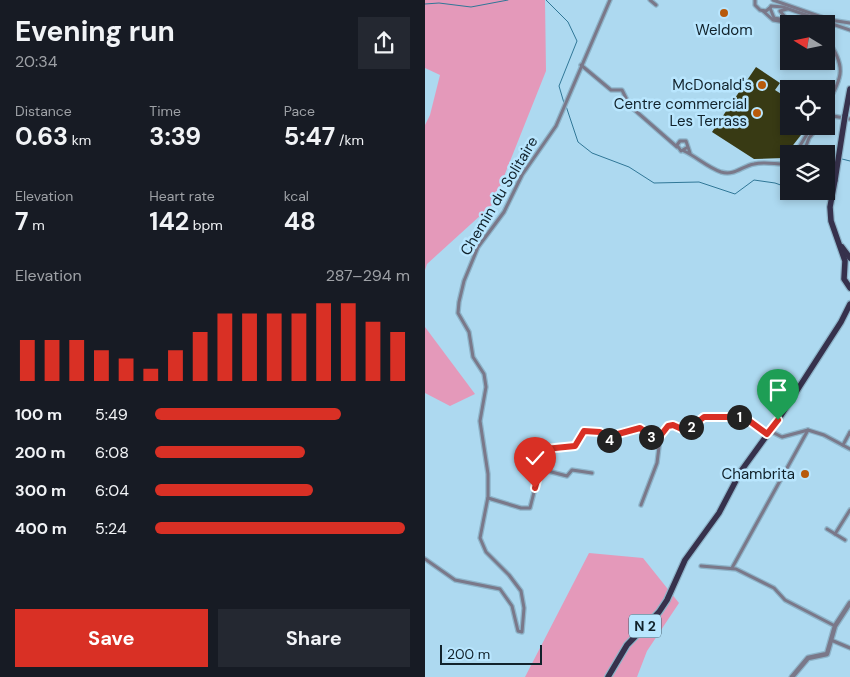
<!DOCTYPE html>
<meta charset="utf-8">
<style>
body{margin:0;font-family:"DM Sans",sans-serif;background:#242831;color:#f1f3f6;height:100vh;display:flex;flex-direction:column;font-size:19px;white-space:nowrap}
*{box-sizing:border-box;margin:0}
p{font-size:16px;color:#9ea1a6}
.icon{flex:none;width:28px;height:28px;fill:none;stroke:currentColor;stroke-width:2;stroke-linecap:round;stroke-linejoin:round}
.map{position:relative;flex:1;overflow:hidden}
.side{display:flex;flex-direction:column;background:#171b24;width:425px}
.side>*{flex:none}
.needle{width:32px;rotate:280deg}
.controls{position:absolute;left:355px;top:15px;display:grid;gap:10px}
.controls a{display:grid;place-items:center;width:55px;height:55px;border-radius:0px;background:#171b24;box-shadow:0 2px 8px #0003;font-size:25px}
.scale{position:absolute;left:15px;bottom:12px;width:102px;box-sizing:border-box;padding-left:5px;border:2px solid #11222b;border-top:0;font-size:14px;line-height:18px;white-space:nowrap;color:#11222b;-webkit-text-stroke:4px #b9e6fe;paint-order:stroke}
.pin{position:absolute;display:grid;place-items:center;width:42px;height:42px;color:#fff;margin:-51px -21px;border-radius:50% 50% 50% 0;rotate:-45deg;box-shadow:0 0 5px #0007}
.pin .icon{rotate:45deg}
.km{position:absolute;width:25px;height:25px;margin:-12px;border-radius:50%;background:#222;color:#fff;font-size:14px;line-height:25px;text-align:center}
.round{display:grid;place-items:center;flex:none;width:52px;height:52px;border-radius:0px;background:#242831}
.headline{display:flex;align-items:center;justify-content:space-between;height:85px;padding:0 15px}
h1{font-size:28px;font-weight:700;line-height:38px}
.metrics{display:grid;grid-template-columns:repeat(3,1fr);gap:8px;height:85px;padding:5px 15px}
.metrics div{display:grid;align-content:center}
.metrics b{font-size:25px;font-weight:700}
.metrics small{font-size:14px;font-weight:400}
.metrics p{font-size:14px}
.chart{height:140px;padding:10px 15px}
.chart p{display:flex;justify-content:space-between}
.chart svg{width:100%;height:90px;margin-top:5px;stroke:#d93025;stroke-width:6}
.action{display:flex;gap:10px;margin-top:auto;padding:10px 15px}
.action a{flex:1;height:58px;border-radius:0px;background:#d93025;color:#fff;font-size:20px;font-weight:700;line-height:58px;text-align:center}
.action a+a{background:#242831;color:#f1f3f6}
ul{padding:0 15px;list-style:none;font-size:16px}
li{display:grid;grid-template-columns:80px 60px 1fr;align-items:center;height:38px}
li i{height:12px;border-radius:6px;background:#d93025}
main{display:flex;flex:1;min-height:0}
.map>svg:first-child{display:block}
</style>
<main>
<section class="side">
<div class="headline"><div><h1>Evening run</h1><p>20:34</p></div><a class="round"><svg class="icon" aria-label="share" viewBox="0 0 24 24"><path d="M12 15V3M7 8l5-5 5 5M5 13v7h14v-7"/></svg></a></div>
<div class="metrics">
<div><p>Distance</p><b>0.63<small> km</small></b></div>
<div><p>Time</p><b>3:39</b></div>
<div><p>Pace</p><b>5:47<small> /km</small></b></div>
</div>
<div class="metrics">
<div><p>Elevation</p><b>7<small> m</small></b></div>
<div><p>Heart rate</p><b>142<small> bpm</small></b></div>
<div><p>kcal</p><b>48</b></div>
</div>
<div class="chart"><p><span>Elevation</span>287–294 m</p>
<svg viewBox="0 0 160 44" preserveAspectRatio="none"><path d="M5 44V24M15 44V24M25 44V24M35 44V29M45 44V33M55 44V38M65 44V29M75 44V20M85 44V11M95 44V11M105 44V11M115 44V11M125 44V6M135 44V6M145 44V15M155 44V20"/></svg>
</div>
<ul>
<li><b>100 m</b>5:49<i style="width:73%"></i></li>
<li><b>200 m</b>6:08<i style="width:59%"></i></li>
<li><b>300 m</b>6:04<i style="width:62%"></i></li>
<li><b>400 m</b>5:24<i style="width:98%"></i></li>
</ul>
<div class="action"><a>Save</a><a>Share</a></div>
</section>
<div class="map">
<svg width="425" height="677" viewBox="0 0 425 677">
<rect width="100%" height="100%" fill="#add9f0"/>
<g fill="#e499ba">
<path d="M0,0H120L121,71L68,204L2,264L0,270V125L5,115L15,75L0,68Z"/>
<path d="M0,327L50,394L25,406L0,393Z"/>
<path d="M164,553L218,558L254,603L222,651L212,677H100Z"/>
</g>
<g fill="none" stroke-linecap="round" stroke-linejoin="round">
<g stroke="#307797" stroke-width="1">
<path d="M121,0L143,22L152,41L134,86L139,103"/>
<path d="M0,4L14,3L46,7L83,0"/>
<path d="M141,106L153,142L167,153L204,167L229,183L274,182L310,194L329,180L350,183L364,188"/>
<path d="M401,158H410"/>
<path d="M417,159L425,161"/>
</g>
</g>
<path fill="#383a14" d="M331,67L355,83L350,90L364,99V126H383L358,158L329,159L287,132Z"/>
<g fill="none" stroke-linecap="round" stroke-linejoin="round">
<defs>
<g id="minor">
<path d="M225,0L231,5"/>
<path d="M330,0V5L335,10L341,11L346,7"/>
<path d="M348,0L405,20L425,23"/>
<path d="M346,6L358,7L425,30"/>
<path d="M345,8L349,18L383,24"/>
<path d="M338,11L348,20L372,24"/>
<path d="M360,17L355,11L362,9"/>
<path d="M401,38C421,65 419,77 401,105"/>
<path d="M156,65L186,90H197L205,106L252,147"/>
<path d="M401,119L408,116L425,119"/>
<path d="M263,147L256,151L252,145L255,141H261L265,153"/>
<path d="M259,151C272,157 282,167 296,172C310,176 317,166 329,164C341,161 352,165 364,164"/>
<path d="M370,154L387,126"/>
<path d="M378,154L384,138L394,126"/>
<path d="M345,431L357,437L383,430L399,435L425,449"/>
<path d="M418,445L425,432"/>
<path d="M115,469L142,476L147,470L167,473"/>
<path d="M63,498L96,508H105L120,449L150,446L159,431L175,432L188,441L193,434L215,428L232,440L243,426L261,431L279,417H319L342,434"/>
<path d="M216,505L232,463L235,439"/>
<path d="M402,529L420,540"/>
<path d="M410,534L425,510"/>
<path d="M0,559L30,580L75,589L87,606L93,631L97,632L99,608L96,591L84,575L61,552L55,538L63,497V474L55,421L61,387L59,374L48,357L44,332L33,313L34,302L39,281L53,247L79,212L97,175L131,126L185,0"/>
<path d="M276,566L311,569L349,588L360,600L410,626"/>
<path d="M307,568L383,430"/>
<path d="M406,640L425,648"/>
</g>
<path id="tertiary" d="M367,677L383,658L402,654L410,626L425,603"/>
<g id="primary">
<path d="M420,116L425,89"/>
<path d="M410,180L405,207L406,221L420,261L419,279L425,288"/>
<path d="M417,247L425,258"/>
<path d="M183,677L202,645L234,612L242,600L260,560L294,513L316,471L353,420L416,322L425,304"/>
</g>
</defs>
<use href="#minor" stroke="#8eb4c9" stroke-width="5.5"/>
<use href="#tertiary" stroke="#8eb4c9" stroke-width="7"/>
<use href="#primary" stroke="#8eb4c9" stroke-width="8"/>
<use href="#minor" stroke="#7a7889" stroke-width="3"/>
<use href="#tertiary" stroke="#7a7889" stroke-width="4.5"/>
<use href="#primary" stroke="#36314c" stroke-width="5.5"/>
<defs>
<path id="primary-bridge" d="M410,180L420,116"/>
</defs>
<use href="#primary-bridge" stroke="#8eb4c9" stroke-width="8" stroke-linecap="butt"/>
<use href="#primary-bridge" stroke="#36314c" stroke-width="5.5"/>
</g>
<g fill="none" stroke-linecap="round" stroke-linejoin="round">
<defs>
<path id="route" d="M110,488L120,449L150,446L159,431L175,432L188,441L193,434L215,428L232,440L243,426L248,425L261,431L279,417H319L342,434L353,420"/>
</defs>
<use href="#route" stroke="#fff" stroke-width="10"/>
<use href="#route" stroke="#d93025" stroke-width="6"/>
</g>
<g fill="#b85a0b" stroke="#b9e6fe" stroke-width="2">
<circle cx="299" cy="13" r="5"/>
<circle cx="337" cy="85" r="5"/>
<circle cx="332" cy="113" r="5"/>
<circle cx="380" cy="474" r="5"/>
</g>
<g text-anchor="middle" stroke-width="5" stroke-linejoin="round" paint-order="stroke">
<rect fill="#b9e6fe" stroke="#435d6a" stroke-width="1" x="204" y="614.5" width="32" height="23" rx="4"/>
<g font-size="14" font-weight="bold" fill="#11222b">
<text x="220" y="631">N 2</text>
</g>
<g font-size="15" fill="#11222b" stroke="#b9e6fe" text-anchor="end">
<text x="299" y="35" text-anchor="middle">Weldom</text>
<text x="327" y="90">McDonald's</text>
<text x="322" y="109">Centre commercial<tspan x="322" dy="17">Les Terrass</tspan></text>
<text x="370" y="479">Chambrita</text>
</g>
<g font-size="15" fill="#11222b" stroke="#b9e6fe">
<text transform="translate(74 196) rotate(-59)" y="5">Chemin du Solitaire</text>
</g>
</g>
</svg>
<div class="controls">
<a><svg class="needle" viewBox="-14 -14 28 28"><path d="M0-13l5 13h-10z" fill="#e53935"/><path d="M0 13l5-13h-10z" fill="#9ea1a6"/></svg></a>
<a><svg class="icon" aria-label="locate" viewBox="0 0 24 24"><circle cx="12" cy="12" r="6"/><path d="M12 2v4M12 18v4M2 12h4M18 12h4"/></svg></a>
<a><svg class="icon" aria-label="layers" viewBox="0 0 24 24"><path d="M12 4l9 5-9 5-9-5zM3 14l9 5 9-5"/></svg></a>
</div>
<div class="scale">200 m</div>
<div class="pin" style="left:353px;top:420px;background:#1e9e55"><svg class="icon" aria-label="arrive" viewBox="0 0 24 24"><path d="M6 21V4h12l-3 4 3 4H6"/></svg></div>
<div class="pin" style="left:110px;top:488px;background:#d93025"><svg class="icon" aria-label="check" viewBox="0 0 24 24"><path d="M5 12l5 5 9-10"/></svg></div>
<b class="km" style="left:314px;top:417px">1</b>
<b class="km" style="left:266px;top:427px">2</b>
<b class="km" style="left:226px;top:437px">3</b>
<b class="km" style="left:184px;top:440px">4</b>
</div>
</main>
